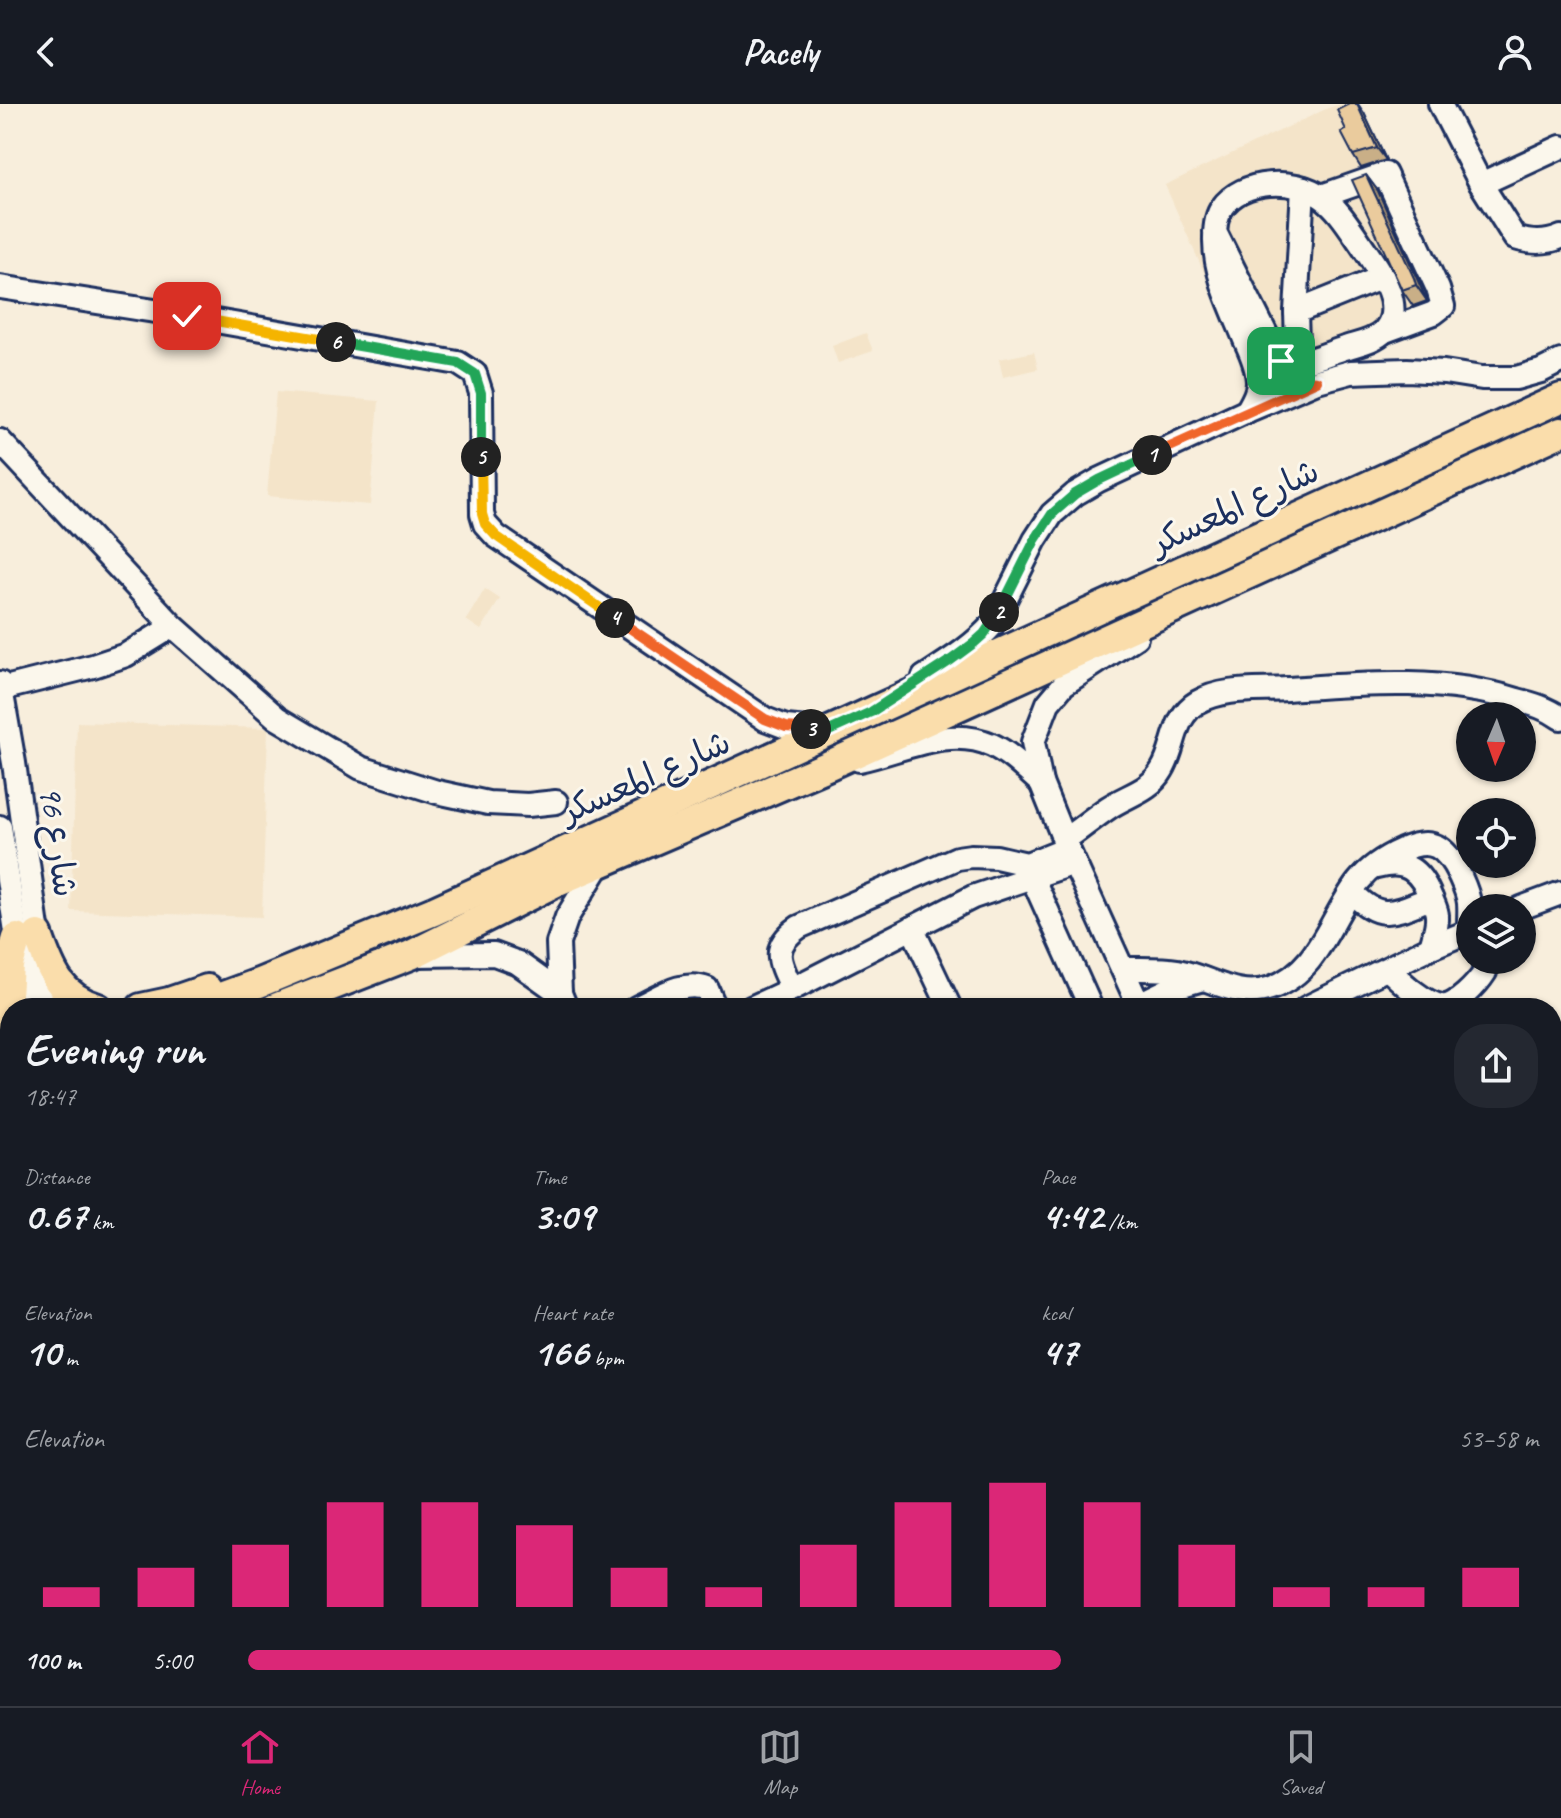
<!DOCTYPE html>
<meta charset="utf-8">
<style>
body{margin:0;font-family:Caveat,"Playpen Sans Arabic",sans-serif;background:#242831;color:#f1f3f6;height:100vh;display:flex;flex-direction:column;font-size:30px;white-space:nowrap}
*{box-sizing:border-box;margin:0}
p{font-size:26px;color:#9ea1a6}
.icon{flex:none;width:44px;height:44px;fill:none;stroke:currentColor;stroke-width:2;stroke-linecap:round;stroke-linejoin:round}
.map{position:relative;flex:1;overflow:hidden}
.panel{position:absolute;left:0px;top:894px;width:1562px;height:708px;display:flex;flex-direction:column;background:#171b24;border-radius:32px 32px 0 0;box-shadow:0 2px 6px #0004}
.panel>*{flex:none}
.needle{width:52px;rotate:182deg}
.tools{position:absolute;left:1456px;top:598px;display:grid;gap:16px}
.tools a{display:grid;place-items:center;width:80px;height:80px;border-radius:50%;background:#171b24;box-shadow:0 2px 6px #0004;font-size:40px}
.pin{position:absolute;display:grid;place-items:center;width:68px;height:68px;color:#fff;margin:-34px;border-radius:16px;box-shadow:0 4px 12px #0006}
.km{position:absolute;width:40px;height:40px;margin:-20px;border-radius:50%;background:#222;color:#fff;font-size:22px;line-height:40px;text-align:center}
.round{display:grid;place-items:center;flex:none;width:84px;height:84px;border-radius:32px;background:#242831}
.headline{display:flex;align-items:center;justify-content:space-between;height:136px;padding:0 24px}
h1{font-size:44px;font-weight:700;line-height:60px}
.figures{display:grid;grid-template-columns:repeat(3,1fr);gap:12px;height:136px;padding:8px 24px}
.figures div{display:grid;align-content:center}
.figures b{font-size:40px;font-weight:700}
.figures small{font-size:22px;font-weight:400}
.figures p{font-size:22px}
.chart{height:224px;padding:16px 24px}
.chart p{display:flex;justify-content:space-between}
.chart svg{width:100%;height:144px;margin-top:8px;stroke:#db2777;stroke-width:6}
ul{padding:0 24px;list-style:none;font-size:26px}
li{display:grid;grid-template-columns:128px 96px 1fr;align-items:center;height:60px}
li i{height:20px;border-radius:10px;background:#db2777}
header{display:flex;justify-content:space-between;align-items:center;height:104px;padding:0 24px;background:#171b24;font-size:36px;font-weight:700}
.tab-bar{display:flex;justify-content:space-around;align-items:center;height:112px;border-top:2px solid #363941;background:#171b24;font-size:22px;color:#9ea1a6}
.tab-bar a{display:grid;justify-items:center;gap:4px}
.tab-bar .selected{color:#db2777}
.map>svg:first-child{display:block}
</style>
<header><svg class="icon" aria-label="back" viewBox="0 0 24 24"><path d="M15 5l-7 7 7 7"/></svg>Pacely<svg class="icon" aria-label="person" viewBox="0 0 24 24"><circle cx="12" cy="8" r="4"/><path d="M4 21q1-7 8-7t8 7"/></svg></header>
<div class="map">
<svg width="1561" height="1602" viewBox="0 0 1561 1602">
<rect width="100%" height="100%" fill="#f8eedc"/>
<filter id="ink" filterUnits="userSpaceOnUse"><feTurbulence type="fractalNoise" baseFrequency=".0125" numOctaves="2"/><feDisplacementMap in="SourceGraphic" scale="16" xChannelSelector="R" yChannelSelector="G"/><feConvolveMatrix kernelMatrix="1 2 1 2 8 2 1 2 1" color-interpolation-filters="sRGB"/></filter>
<g filter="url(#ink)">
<g fill="#f4e4c9">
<path d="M1342,0H1355L1362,5L1454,206L1236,302L1243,295L1247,285L1248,267L1165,81L1328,4Z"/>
<path d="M866,229L873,247L838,259L832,242Z"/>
<path d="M1034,248L1038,265L1003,273L999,255Z"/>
<path d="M276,288L379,297L370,401L267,392Z"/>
<path d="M485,485L500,495L481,526L466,516Z"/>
<path d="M77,618L268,624L262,813L71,807Z"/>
</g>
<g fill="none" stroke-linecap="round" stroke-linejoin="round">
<defs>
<g id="minor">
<path d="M1440,0L1481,80L1515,134C1531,139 1545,140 1561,133"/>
<path d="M1481,80L1561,43"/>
<path d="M1322,92L1385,70L1438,185L1443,202L1434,209L1385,227"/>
<path d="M1215,128L1276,250L1281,257C1301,263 1325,250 1345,244C1357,240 1375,237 1384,227C1408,202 1375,161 1361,140C1350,124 1338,104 1322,93C1294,73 1242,75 1222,104C1216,112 1215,124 1215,134C1214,170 1233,205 1246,238C1252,251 1258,265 1258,279C1258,289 1252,298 1247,307"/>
<path d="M0,183L187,212L458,259L475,270L481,289L482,410L485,420L496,432L765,615L786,623L828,627"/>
<path d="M1296,208L1303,84"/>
<path d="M1300,272L1298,270L1296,208L1383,173"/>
<path d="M0,337L173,522L277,614L361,664L437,688L488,699L528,701L556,698"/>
<path d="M1136,533L1064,580L1048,599L1033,638L1041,679L1064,736L1140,904"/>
<path d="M924,573C949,557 974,542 993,520L1035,436L1052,410L1075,390L1099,376L1247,307L1317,277L1351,268L1407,266L1444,268L1482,274H1516L1541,267L1561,257"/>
<path d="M0,579L14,659L38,831L45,904"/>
<path d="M1,585L93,562L126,551L173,522"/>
<path d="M859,656C902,647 949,621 992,641C1011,650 1026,666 1041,679"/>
<path d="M0,723L17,834L24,904"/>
<path d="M1064,736C1079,726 1093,714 1108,704C1127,691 1150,687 1162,666C1176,644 1172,613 1198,598C1224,583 1258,587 1287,585C1363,580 1442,573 1517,596C1533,600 1547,604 1561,614"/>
<path d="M1074,759L1032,773L1091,904"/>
<path d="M1377,763C1406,755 1420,766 1431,794C1433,799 1437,806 1437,812C1438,821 1433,834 1431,843"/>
<path d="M1352,788C1381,820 1396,807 1431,794"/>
<path d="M1521,804L1561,789"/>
<path d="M912,824L950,904"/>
<path d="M416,851L494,850L518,859L560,889"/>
<path d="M1123,865C1141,865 1160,864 1178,867C1210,873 1237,896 1271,884C1320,866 1329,815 1358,778C1369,764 1386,753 1402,746C1432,732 1446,743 1459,770C1463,779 1468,789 1469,799C1470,809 1468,819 1470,829"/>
<path d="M1388,865C1402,878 1422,898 1441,902C1455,905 1478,879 1485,868L1483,856"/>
<path d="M792,885C779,858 770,843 799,823L957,754L971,752L996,753L1027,760L1067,744"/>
<path d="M1139,900L1172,884L1203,875"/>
<path d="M566,904L560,889L558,839L567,813L601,758"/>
<path d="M636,904C658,894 683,875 707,885L715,904"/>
<path d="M751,904L792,885L973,793L1032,773L1027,760"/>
<path d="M1306,904L1431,843L1470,827"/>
<path d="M0,1337L10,1367"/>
<path d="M1552,1369L1561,1391"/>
<path d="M0,1425L10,1417"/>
<path d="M1552,1449L1561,1469"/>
<path d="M1552,1521L1561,1517"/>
<path d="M1552,1561L1561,1584"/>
<path d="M196,1592L201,1602"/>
<path d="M724,1592L725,1602"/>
<path d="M770,1592L772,1602"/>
<path d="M1457,1592L1461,1602"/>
<path d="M1522,1592L1527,1602"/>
<path d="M89,1602L113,1592"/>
<path d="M1020,1602L1023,1592"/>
</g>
<g id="major">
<path d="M38,831C50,865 59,893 98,904"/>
<path d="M141,904L169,898L207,885"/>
<path d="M191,904L259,879L434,807L1561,294"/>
<path d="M275,904L411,851L556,778L827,662L1561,328"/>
<path d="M0,924L6,909L9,861L17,834"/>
<path d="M0,971L10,968"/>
<path d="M0,1004L10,1001"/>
<path d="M0,1040L10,1041"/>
</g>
</defs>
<use href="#minor" stroke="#1b2f5e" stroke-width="28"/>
<use href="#major" stroke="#1b2f5e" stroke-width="34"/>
<use href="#minor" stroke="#fbf7ec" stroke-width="22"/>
<use href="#major" stroke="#faddab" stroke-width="28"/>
</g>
<g fill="#c9af87" stroke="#1b2f5e" stroke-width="2">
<path d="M1349,0H1358L1364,9L1386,56L1361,64L1353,51L1346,26Z"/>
<path d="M1366,71L1378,87L1427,197L1413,202L1402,186Z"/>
<path d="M0,1425L10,1439V1580L0,1581Z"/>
</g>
<g fill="#a48e6e" stroke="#1b2f5e" stroke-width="2">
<path d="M1357,0L1364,9L1386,56L1377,44Z"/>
<path d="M1366,71L1378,87L1427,197L1416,181Z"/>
</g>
<g fill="#eacb9d" stroke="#1b2f5e" stroke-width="2">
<path d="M1349,0H1357L1377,44L1353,51L1341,28L1346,26L1337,6Z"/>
<path d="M1366,71L1414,174L1416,181L1402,186L1352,76Z"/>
<path d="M0,1425L10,1440V1552L9,1553L0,1555Z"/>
</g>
</g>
<g fill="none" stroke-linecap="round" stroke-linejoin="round" filter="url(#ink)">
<defs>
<path id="split-1" d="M1152,351L1317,277L1307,276L1298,270L1296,260L1281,257"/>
<path id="split-2" d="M999,508L1035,436L1052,410L1075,390L1099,376L1152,351"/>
<path id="split-3" d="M811,625L829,627L871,608L951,556L974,539L984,530L999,508"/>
<path id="split-4" d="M615,514L765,615L786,623L811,625"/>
<path id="split-5" d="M481,353L482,410L485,420L496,432L615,514"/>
<path id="split-6" d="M336,238L458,259L475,270L481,289V353"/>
<path id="split-7" d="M187,212L336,238"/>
</defs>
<use href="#split-1" stroke="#fff" stroke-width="16"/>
<use href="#split-2" stroke="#fff" stroke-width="16"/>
<use href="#split-3" stroke="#fff" stroke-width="16"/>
<use href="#split-4" stroke="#fff" stroke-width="16"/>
<use href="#split-5" stroke="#fff" stroke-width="16"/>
<use href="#split-6" stroke="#fff" stroke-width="16"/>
<use href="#split-7" stroke="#fff" stroke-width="16"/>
<use href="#split-1" stroke="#f0652b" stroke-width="10"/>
<use href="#split-2" stroke="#22a559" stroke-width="10"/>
<use href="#split-3" stroke="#22a559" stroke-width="10"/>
<use href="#split-4" stroke="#f0652b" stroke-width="10"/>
<use href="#split-5" stroke="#f5b400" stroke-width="10"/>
<use href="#split-6" stroke="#22a559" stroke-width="10"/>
<use href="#split-7" stroke="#f5b400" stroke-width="10"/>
</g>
<g text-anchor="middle" stroke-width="6" stroke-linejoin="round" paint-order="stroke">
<g font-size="34" fill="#1b2f5e" stroke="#fbf7ec">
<text transform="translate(1234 402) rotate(-25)" y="12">شارع المعسكر</text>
<text transform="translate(645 672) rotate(-24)" y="12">شارع المعسكر</text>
<text transform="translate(59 737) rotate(82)" y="12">شارع 96</text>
</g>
</g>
</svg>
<div class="tools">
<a><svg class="needle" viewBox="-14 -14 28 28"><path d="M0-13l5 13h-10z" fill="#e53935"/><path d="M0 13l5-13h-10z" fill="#9ea1a6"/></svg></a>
<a><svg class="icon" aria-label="locate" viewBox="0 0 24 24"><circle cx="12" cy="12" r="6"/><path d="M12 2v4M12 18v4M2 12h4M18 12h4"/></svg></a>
<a><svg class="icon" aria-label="layers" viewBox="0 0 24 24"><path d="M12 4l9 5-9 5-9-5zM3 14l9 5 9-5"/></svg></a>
</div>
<div class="pin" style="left:1281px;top:257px;background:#1e9e55"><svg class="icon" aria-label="arrive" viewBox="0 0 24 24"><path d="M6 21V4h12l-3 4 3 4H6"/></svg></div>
<div class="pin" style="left:187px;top:212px;background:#d93025"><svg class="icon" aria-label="check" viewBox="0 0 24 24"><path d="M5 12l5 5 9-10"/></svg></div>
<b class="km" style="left:1152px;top:351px">1</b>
<b class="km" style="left:999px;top:508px">2</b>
<b class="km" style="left:811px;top:625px">3</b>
<b class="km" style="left:615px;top:514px">4</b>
<b class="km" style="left:481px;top:353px">5</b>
<b class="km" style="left:336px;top:238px">6</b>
<section class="panel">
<div class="headline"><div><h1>Evening run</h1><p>18:47</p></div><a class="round"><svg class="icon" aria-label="share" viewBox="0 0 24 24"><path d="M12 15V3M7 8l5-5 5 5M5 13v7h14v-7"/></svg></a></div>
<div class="figures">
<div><p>Distance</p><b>0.67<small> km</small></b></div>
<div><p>Time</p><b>3:09</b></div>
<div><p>Pace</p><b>4:42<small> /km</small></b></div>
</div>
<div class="figures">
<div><p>Elevation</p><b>10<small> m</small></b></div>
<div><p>Heart rate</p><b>166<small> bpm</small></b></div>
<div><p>kcal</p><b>47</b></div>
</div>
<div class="chart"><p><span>Elevation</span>53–58 m</p>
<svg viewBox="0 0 160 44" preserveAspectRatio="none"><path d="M5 44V38M15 44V32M25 44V25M35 44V12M45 44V12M55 44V19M65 44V32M75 44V38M85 44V25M95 44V12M105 44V6M115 44V12M125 44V25M135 44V38M145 44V38M155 44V32"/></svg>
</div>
<ul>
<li><b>100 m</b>5:00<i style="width:63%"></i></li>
</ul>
</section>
</div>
<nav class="tab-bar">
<a class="selected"><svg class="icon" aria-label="home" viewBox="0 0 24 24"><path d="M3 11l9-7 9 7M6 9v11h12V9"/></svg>Home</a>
<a><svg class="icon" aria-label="map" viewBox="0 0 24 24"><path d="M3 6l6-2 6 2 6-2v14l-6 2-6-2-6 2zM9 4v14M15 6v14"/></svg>Map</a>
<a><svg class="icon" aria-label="saved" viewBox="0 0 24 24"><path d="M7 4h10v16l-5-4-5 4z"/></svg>Saved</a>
</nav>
